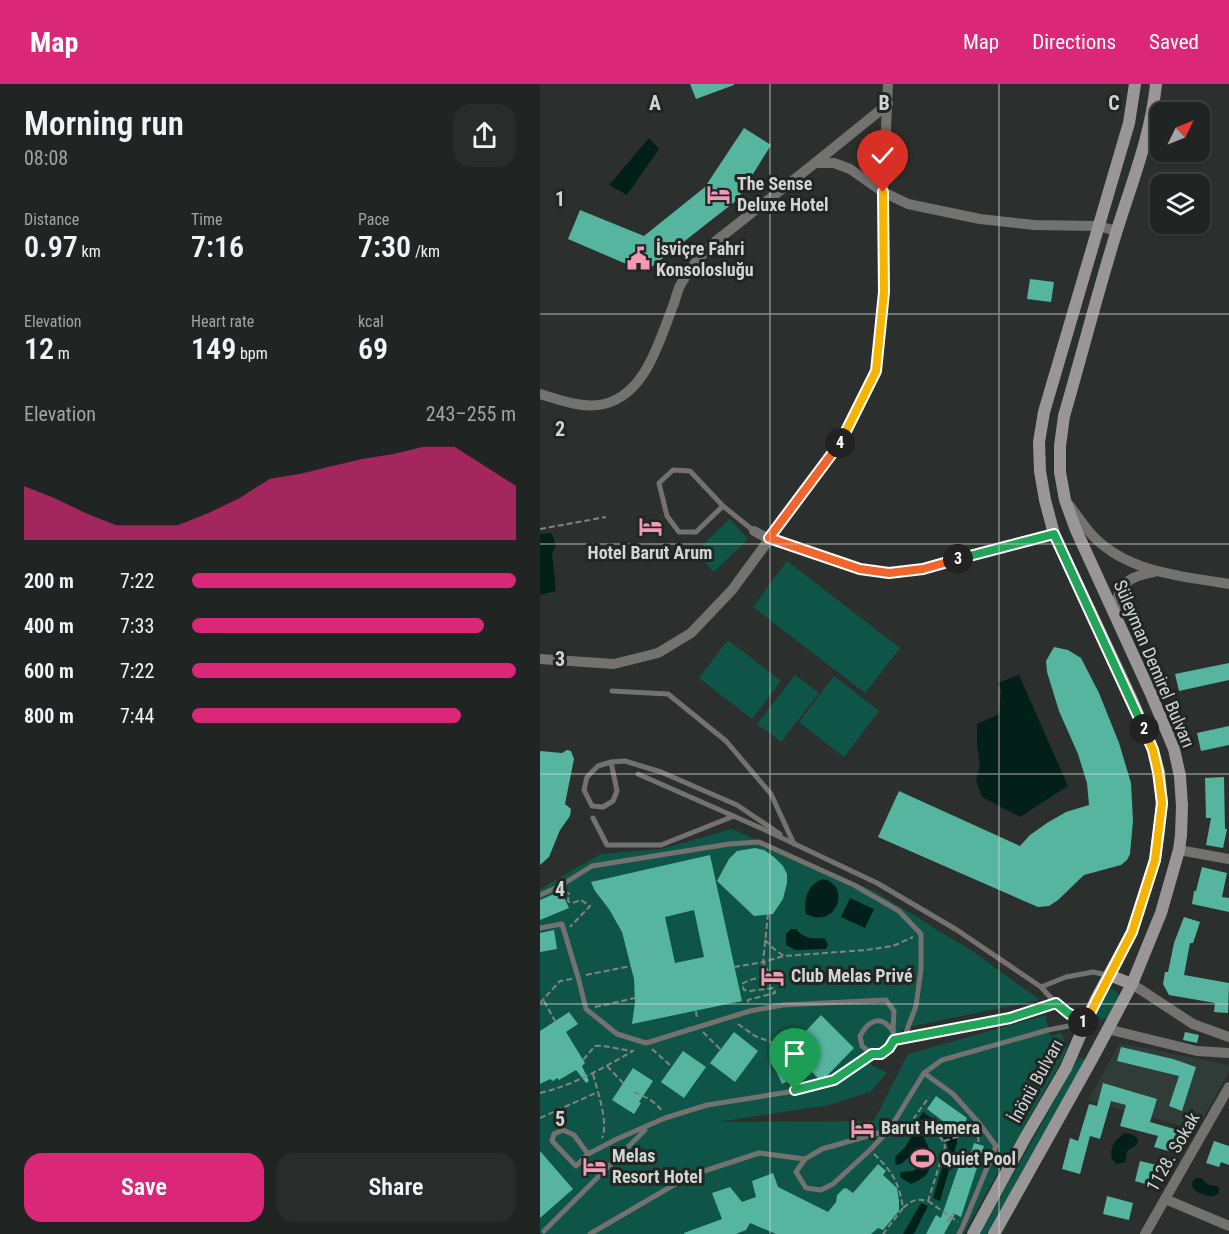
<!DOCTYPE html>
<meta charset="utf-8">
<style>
body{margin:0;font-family:"Roboto Condensed",sans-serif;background:#282c2a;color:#f1f3f6;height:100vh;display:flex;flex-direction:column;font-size:22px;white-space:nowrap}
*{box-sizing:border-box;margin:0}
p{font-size:20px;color:#a2a4a5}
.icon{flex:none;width:33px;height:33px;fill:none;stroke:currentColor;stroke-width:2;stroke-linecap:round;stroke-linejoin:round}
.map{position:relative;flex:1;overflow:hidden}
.side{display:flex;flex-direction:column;background:#202422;width:540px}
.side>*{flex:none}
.needle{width:39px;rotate:47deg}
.controls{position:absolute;left:610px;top:18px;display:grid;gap:12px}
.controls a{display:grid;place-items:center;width:60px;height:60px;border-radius:12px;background:#202422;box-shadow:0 2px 4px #0004,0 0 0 2px #3d4140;font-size:30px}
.pin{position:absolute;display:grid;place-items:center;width:51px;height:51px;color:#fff;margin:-62px -26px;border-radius:50% 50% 50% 0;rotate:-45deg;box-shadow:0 0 6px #0007}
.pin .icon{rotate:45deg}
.km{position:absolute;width:30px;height:30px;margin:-15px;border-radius:50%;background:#222;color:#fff;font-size:16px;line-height:30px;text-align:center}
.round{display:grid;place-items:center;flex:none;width:63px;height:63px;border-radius:18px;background:#282c2a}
.overview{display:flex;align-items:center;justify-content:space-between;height:102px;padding:0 24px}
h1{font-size:33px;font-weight:600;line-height:45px}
.metrics{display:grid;grid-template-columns:repeat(3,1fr);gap:9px;height:102px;padding:6px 24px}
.metrics div{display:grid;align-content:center}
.metrics b{font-size:30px;font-weight:600}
.metrics small{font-size:16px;font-weight:400}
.metrics p{font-size:16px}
.chart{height:168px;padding:12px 24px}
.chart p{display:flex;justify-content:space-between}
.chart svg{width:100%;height:108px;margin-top:6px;fill:#db2777;opacity:.7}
.cta{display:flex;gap:12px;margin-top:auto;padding:12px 24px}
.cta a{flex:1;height:69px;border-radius:18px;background:#db2777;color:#fff;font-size:24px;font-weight:600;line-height:69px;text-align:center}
.cta a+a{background:#282c2a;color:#f1f3f6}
ul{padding:0 24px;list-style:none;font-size:20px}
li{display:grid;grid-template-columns:96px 72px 1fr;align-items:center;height:45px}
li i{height:15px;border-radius:8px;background:#db2777}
header{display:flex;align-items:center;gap:36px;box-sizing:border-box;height:84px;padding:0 30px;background:#db2777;color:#fff}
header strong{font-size:28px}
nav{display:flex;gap:33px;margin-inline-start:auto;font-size:21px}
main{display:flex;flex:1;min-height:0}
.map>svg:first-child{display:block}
</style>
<header>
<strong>Map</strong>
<nav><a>Map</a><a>Directions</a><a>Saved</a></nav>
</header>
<main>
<section class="side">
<div class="overview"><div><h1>Morning run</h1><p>08:08</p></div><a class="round"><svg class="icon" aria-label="share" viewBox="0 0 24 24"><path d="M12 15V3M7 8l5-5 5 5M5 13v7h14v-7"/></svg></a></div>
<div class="metrics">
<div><p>Distance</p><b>0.97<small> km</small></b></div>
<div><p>Time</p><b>7:16</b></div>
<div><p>Pace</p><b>7:30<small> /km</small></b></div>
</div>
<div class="metrics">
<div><p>Elevation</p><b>12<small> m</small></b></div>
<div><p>Heart rate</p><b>149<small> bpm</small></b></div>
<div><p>kcal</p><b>69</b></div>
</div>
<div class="chart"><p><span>Elevation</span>243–255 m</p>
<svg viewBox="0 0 160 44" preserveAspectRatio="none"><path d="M0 44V22L10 27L20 33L30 38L40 38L50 38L60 33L70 27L80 19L90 17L100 14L110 11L120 9L130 6L140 6L150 14L160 22V44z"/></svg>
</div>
<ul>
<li><b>200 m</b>7:22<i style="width:100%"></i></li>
<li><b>400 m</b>7:33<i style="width:90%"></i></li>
<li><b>600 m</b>7:22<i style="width:100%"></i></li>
<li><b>800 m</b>7:44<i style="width:83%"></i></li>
</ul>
<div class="cta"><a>Save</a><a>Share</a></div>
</section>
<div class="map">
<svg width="689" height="1150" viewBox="0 0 689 1150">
<rect width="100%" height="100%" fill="#2b302e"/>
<path fill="#2f3c38" d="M580,959L689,981V988L656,1046L548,1016Z"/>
<g fill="#0f5547">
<path d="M190,435L208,455L174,488L155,468Z"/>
<path d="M247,477L360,564L325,609L213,523Z"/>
<path d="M188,556L241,597L212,635L159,594Z"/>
<path d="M255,591L279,609L241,658L217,640Z"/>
<path d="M294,592L339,627L304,673L259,638Z"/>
<path d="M192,745L334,807L432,867L500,916L364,944L326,978L347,989L330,1008L289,1021L178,1038L334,1037L368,970L506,931L508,946L511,952L521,949L527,963L523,974L423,1150H0V805L61,770L121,765Z"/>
<path d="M570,905L575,906L579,913L569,933L566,935H561L556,931V928L567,906Z"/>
<path d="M539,973L545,976L447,1150H440Z"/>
</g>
<g fill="#022019">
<path d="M109,54L119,65L87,111L69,101Z"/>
<path d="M12,449L16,461L12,469L16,507L0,511V450Z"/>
<path d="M479,591L528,702L480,733L442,713L436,696L440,682L437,661V640L459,630L461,606L457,599Z"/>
<path d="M283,795C312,801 297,846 266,830C263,815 268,800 283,795Z"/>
<path d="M310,814L334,825L325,844L301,833Z"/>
<path d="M251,845H256C264,855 273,855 284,854L288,860L286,865L256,866L246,861V850Z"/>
<path d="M383,1028L414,1050L417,1053V1059L400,1117L393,1114L408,1063C405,1049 389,1042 379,1034Z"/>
<path d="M585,1049C592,1049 603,1055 595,1062C592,1064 589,1065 587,1067L586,1072V1075L585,1078L577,1080L572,1075C569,1063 575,1055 585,1049Z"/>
<path d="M374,1050L383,1052C390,1063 396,1083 384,1093C380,1096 375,1098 371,1100L360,1093L361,1088L373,1087L377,1084L378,1080L374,1074L369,1073L361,1080L356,1081C353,1070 359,1071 365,1063C369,1058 369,1054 374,1050Z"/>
<path d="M656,1094H661L669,1101L677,1102L679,1104V1109L674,1112C665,1112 656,1110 652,1102L653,1096Z"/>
<path d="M381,1119L388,1122L375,1148L373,1150H363Z"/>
</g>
<g fill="#56b59f" fill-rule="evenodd">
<path d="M150,0H194V1L156,15Z"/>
<path d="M204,44L231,61L197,116L105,188L28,155L40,126L104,152L165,103Z"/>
<path d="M490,195L514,198L511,218L487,215Z"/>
<path d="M514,563L528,566L541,574L559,609L579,659L591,699L593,737L590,770L587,776L581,781L544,791L518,816L509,822L498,823L338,753L359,707L480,762L490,751L507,739L526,728L549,721L547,699L538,670L519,627L507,588L506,577Z"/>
<path d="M689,579V596L639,607L635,590Z"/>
<path d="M689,642V661L661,667L657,649Z"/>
<path d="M27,666L31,667L34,675L25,720L31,725L30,732L20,746L9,773L0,781V667L22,669Z"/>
<path d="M684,693L685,745H687L683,764L666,761L671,734H666L665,694Z"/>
<path d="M215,764L224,766L234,773L243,782L247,790V799L243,815L233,830L214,832L177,797L189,775L197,767Z"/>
<path d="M170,771L202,917L92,940L95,918L94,895L82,848L69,825L55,807L51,798ZM154,826L164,873L135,879L125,833Z"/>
<path d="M662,783L687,789L682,813L689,814V828L652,820L654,807H656Z"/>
<path d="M21,807L29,824L0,836V816Z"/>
<path d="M644,833L660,838L653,859H650L644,891L689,899L688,929L674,928L675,919L629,911L623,900L625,888H628L634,859Z"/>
<path d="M14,846L17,865L0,868V849Z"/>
<path d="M29,928L38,940L26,948L45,979L42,982L49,997L46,999L36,986L19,996L17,994L13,997L10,995L0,1000V947Z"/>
<path d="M281,931L314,964L285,994L279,995L249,965Z"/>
<path d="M194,948L218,967L195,998L170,979Z"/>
<path d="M645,948L659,951L657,959L643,956Z"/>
<path d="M581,963L633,975L656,983L642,1027L629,1022L639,992L577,977Z"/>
<path d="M143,967L166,983L144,1014L121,998Z"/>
<path d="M248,973L257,993L242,1000L233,980Z"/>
<path d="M93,984L113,997L99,1018L101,1019L94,1030L72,1016Z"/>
<path d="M563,999L617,1015L610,1038L638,1046L632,1068L614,1063L618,1052L580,1042L586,1021L571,1017L560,1055L550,1052L540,1090L522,1085L530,1054L538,1057L549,1020L557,1022Z"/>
<path d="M396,1012L427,1034L420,1050L387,1025Z"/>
<path d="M674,1057L689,1062V1081L681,1078L679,1083L666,1079Z"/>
<path d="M434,1059L444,1062L421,1133L415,1130L404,1150H386L396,1131L401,1134L424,1067L431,1069Z"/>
<path d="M0,1067L33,1105L0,1134Z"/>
<path d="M600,1077L617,1081L612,1102L595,1097Z"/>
<path d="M338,1080L346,1087L343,1091L357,1104L359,1117V1127L343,1146L338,1144L331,1150H236L210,1139L206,1146L196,1150H144V1149L182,1135L172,1109L190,1103L202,1118L216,1113L212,1097L233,1089L238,1103L288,1128L296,1118L297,1111L303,1105L306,1104L313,1109Z"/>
<path d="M567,1112L593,1119L589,1136L563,1130Z"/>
</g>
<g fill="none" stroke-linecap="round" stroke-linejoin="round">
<g stroke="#808483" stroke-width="2" stroke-dasharray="6 3" stroke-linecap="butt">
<path d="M0,445L66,433"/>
<path d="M25,806L29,810L28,817C32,821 37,817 41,816L50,822L30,843"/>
<path d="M228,830L223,878L244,872"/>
<path d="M225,856L234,865L244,872L326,866L353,862L373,853"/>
<path d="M194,883L223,878L228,887C223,895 210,894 202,900L204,906L209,907L234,904L235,909L208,916V919"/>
<path d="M46,891L91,882"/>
<path d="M4,917L15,937"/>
<path d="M0,919L20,897L32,895"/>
<path d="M55,923L95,914"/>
<path d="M156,927L157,936"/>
<path d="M198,940L215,952L249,965"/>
<path d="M163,948L180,965"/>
<path d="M112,965L132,983"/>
<path d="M67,982L83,999"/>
<path d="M53,990C57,1006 69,1039 62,1054"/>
<path d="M94,1008C104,1012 115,1017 121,1026"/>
<path d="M0,1009C34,1001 63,984 93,967C80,966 68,961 55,962L43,976"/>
<path d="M0,1034L58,1008"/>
<path d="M438,1052L439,1061"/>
<path d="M404,1057L417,1053L435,1045"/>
<path d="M334,1070C353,1088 359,1099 363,1124L343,1150"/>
<path d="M388,1117L418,1138"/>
<path d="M363,1124C372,1116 377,1114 388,1117L405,1063C403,1050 385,1042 374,1034L389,1013"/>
<path d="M407,1138L414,1129"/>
</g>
<g stroke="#747171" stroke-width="5">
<path d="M183,422L150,387L133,386L119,399L127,432L139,448H156L183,422L214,447"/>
<path d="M72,607L128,610L186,657L231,710L254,760"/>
<path d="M71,678L77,707L73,717L63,723L52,722L44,706L47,693L58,682L71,678L85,677L121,688L197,721L240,750"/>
<path d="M98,690L223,745L337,799L417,846L501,903L526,893L553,888L567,891"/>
<path d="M53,734L67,761H121L194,732"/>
<path d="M0,811L20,802L52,782L189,760L219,758L314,801L359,827L381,850V885L376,922L364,954"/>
<path d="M0,844L22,840L38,893L46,925L77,950L106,959L210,927L243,921L346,916L354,927L353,947L354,956L470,934L516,919"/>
<path d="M501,903C515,919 526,928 545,939"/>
<path d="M353,947C350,944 348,941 345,939C334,932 325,943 320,952L322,962L332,970C343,970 348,966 354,956"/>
<path d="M384,989L413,1010L439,1039L456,1062L423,1142L419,1150"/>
<path d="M349,1046L282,1065L265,1075L256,1088L266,1104L281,1106L293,1100L330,1066L349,1046L384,989L402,976L508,946L544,939"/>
<path d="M48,1070L34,1051L23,1046L14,1050L12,1057L36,1082L48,1070L77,1055L125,1034L167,1021L255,1007L294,996L332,970"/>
<path d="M4,1147L105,1046"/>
<path d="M50,1150L149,1092L219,1069L265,1075"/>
</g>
<g stroke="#747171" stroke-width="10">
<path d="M348,0L343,108L368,120L440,135L494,141L558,142L577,147"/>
<path d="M275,79L348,20"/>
<path d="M0,310C20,316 43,325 64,320C106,310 119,257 133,222C136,215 137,206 141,200C150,183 163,169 176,157L275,79H294L310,85L343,108L344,208L336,287L303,355L192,506L151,549L118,569L74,580L0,575"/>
<path d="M529,421C538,432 545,445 555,454C590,489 643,492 689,500"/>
<path d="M214,447L223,452L320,485L349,489L383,485L514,450"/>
<path d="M575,532C577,503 584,493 614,488"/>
<path d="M639,766L689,775"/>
<path d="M592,900L653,940L689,953"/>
<path d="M567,945L657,967L689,969"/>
<path d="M625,1115L689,1142"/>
<path d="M605,1150L689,1003"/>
</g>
<g stroke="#9a9697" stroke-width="12">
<path d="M569,891L592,900"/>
<path d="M433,1150L485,1054L526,984L556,915L592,848L615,776L619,747L622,719L619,688L613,666L592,616L514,450L505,416L500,387L499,358L504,328L589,39L595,0"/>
<path d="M454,1150L552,975L592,900L621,829L639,766L641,751L642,722L640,692L634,665L611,610L536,446L525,416L520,388V362L524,332C542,270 558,207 577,146C592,98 611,51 616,0"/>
</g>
</g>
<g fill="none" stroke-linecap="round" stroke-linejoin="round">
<defs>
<path id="split-1" d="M255,1006L294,996L332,970H341L349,964L354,956L470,934L516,919L528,929L543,938"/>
<path id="split-2" d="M543,938L545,939L592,848L615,776L622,719L618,688L613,666L604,645"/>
<path id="split-3" d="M418,475L514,450L604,645"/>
<path id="split-4" d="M300,359L229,454L320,485L349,489L383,485L418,475"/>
<path id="split-5" d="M300,359L336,287L344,208L343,108"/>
</defs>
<use href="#split-1" stroke="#fff" stroke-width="12"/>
<use href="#split-2" stroke="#fff" stroke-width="12"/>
<use href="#split-3" stroke="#fff" stroke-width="12"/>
<use href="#split-4" stroke="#fff" stroke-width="12"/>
<use href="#split-5" stroke="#fff" stroke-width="12"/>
<use href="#split-1" stroke="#22a559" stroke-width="8"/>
<use href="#split-2" stroke="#f5b400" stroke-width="8"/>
<use href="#split-3" stroke="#22a559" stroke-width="8"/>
<use href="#split-4" stroke="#f0652b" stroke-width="8"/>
<use href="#split-5" stroke="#f5b400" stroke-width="8"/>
</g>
<path fill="none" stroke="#d1d5d4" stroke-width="1.5" stroke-opacity="0.55" d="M230,0V1150M459,0V1150M0,230H689M0,460H689M0,690H689M0,920H689"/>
<defs>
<symbol id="hotel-bare" viewBox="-9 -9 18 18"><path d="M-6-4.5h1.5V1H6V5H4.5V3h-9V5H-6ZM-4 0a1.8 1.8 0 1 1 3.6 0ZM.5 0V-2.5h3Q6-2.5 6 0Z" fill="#f19ab1" stroke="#212624" stroke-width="2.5" paint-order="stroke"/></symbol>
<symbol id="civic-bare" viewBox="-9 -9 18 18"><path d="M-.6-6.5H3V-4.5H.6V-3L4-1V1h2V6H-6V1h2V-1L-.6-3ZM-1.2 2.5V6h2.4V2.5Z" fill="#f19ab1" stroke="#212624" stroke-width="2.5" paint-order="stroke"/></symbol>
<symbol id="stadium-bare" viewBox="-9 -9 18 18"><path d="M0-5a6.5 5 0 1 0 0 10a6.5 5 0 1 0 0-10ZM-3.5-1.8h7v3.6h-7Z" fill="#f19ab1" stroke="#212624" stroke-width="2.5" paint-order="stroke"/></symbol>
</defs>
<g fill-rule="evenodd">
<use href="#hotel-bare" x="162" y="94" width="33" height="33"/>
<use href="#civic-bare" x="82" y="158" width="33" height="33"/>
<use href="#hotel-bare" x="94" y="426" width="33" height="33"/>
<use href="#hotel-bare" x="216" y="876" width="33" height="33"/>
<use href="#hotel-bare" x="306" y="1028" width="33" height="33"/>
<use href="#stadium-bare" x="366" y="1058" width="33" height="33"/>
<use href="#hotel-bare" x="38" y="1066" width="33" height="33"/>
</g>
<g text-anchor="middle" stroke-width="6" stroke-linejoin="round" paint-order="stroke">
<g font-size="18" font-weight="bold" fill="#d1d5d4" stroke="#212624" text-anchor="start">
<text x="197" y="106">The Sense<tspan x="197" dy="21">Deluxe Hotel</tspan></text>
<text x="116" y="171">İsviçre Fahri<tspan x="116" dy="21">Konsolosluğu</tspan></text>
<text x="110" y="475" text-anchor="middle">Hotel Barut Arum</text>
<text x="251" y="898">Club Melas Privé</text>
<text x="341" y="1050">Barut Hemera</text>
<text x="72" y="1078">Melas<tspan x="72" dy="21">Resort Hotel</tspan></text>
<text x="401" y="1081">Quiet Pool</text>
</g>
<g font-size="18" fill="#d1d5d4" stroke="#212624">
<text transform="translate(614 580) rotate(67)" y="6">Süleyman Demirel Bulvarı</text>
<text transform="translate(496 997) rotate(-61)" y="6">İnönü Bulvarı</text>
<text transform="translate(633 1068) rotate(-60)" y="6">1128. Sokak</text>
</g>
</g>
<g font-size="20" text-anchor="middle" font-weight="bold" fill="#d1d5d4" stroke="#212624" stroke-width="6" stroke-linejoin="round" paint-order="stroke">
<text x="115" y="26">A</text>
<text x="344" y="26">B</text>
<text x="574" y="26">C</text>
<text x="20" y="122">1</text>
<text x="20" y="352">2</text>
<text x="20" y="582">3</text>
<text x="20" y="812">4</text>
<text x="20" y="1042">5</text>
</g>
</svg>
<div class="controls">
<a><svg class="needle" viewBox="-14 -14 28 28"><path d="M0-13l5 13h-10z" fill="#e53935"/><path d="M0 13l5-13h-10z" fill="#a2a4a5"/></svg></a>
<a><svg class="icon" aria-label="layers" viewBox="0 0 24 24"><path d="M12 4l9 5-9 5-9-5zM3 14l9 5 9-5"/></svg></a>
</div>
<div class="pin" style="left:255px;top:1006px;background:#1e9e55"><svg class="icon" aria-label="arrive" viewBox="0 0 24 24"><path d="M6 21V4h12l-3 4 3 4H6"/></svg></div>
<div class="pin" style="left:343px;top:108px;background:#d93025"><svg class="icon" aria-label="check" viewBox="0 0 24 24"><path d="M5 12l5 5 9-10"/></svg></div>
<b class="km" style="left:543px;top:938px">1</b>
<b class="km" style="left:604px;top:645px">2</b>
<b class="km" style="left:418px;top:475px">3</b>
<b class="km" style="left:300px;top:359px">4</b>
</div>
</main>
